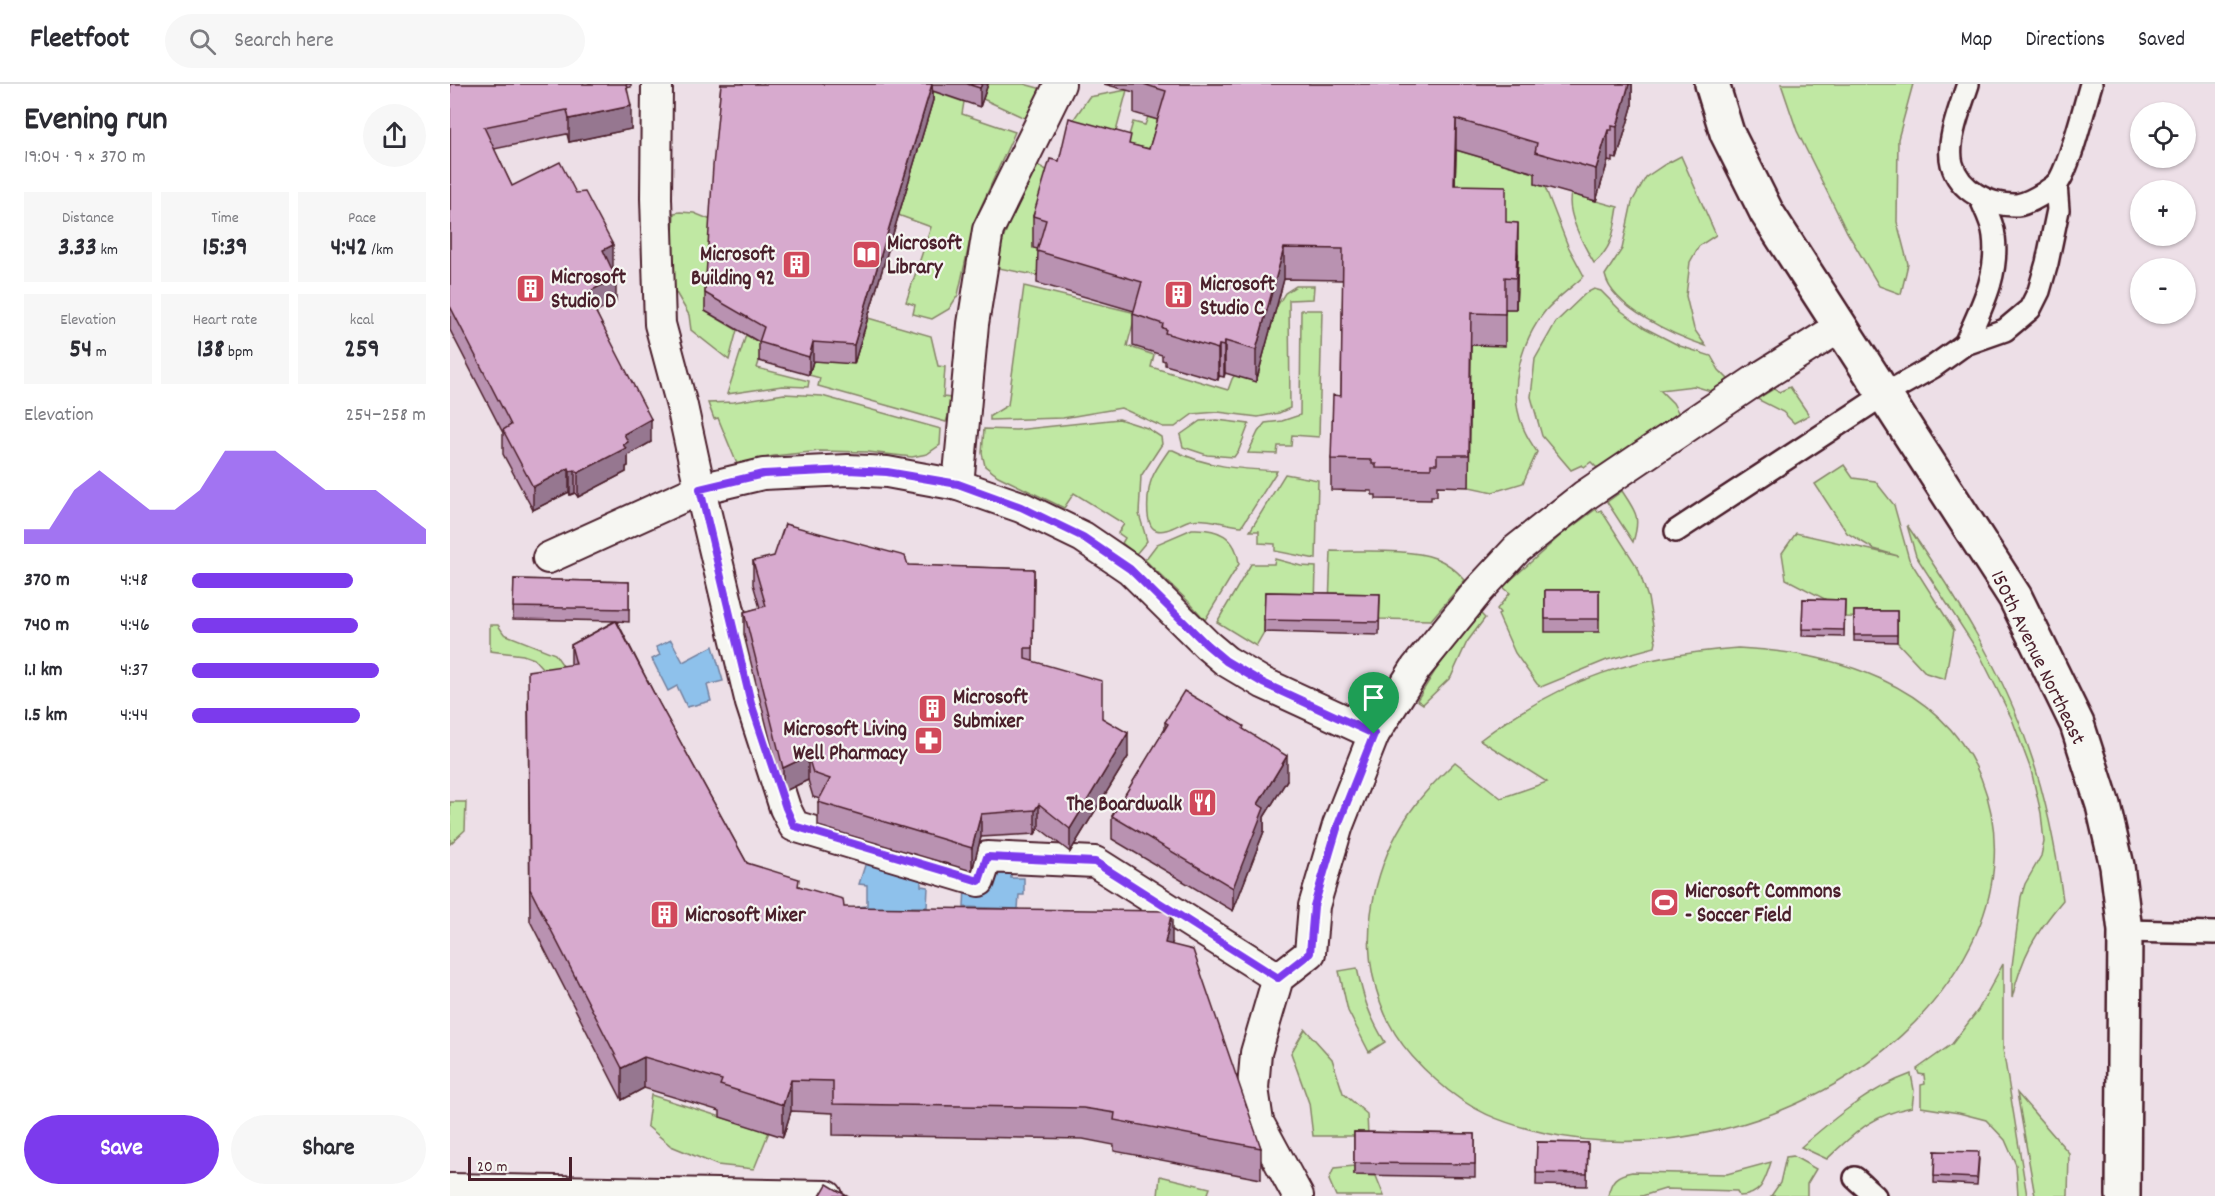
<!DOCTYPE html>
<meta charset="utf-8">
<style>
body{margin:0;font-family:Dekko,sans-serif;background:#f7f7f7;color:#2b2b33;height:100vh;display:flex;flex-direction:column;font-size:22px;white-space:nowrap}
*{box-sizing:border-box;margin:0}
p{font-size:20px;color:#7c7c81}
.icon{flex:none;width:33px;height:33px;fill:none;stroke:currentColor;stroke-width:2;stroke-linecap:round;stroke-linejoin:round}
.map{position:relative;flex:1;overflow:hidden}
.details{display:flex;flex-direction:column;background:#fff;width:450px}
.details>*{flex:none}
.fabs{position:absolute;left:1680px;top:18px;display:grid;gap:12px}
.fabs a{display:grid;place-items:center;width:66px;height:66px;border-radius:50%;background:#fff;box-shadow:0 2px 4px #0004;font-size:30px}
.scale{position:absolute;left:18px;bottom:15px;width:104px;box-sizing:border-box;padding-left:6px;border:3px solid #4a1f2b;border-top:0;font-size:16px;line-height:21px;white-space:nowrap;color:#4a1f2b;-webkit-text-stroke:4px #f6f6f2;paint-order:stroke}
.pin{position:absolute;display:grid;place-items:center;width:51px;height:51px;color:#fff;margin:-62px -26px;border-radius:50% 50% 50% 0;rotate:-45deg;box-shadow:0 0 6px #0007}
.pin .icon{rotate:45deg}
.round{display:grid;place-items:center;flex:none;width:63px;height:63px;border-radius:32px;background:#f7f7f7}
.overview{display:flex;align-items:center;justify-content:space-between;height:102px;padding:0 24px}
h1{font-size:33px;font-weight:700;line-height:45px}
.metrics{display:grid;grid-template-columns:repeat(3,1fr);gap:9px;height:102px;padding:6px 24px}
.metrics div{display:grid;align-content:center;border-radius:0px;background:#f7f7f7;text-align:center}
.metrics b{font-size:26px;font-weight:700}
.metrics small{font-size:16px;font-weight:400}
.metrics p{font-size:16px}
.chart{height:168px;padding:12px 24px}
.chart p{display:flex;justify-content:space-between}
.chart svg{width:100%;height:108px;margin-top:6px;fill:#7c3aed;opacity:.7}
.button{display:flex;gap:12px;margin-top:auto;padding:12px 24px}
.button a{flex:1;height:69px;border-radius:36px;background:#7c3aed;color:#fff;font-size:24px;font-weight:700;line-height:69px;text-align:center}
.button a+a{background:#f7f7f7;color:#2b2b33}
ul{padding:0 24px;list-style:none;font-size:20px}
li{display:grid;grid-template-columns:96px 72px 1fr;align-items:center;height:45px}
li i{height:15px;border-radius:8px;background:#7c3aed}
header{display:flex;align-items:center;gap:36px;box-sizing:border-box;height:84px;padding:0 30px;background:#fff;border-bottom:2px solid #e1e1e2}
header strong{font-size:28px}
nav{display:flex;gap:33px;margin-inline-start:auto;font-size:21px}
.search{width:420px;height:54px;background:#f7f7f7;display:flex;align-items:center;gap:15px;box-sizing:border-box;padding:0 21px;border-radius:33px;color:#7c7c81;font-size:22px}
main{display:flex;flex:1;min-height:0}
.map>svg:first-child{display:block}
</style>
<header>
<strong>Fleetfoot</strong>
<div class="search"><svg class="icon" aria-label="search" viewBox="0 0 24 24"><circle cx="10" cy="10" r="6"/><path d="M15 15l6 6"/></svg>Search here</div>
<nav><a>Map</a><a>Directions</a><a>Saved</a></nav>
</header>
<main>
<section class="details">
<div class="overview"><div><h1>Evening run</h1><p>19:04 · 9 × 370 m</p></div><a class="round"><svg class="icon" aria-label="share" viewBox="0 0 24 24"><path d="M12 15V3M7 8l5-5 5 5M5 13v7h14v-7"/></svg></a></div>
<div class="metrics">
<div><p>Distance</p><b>3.33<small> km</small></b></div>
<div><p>Time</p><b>15:39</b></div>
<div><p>Pace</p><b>4:42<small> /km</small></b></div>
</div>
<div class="metrics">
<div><p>Elevation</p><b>54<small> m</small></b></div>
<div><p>Heart rate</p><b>138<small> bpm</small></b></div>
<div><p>kcal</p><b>259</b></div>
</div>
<div class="chart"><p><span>Elevation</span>254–258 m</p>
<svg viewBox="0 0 160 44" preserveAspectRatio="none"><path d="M0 44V38L10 38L20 22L30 14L40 22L50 30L60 30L70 22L80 6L90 6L100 6L110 14L120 22L130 22L140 22L150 30L160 38V44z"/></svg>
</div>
<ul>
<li><b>370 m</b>4:48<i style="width:69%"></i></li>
<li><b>740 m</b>4:46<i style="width:71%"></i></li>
<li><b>1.1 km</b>4:37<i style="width:80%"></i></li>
<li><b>1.5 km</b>4:44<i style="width:72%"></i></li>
</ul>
<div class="button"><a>Save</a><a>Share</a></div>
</section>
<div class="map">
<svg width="1765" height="1112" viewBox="0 0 1765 1112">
<rect width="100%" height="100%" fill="#eddfe7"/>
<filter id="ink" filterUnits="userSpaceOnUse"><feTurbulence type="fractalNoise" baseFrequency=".0167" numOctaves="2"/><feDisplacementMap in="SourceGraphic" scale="12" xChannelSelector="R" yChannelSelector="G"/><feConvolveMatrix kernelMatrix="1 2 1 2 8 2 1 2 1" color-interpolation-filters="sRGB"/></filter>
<g filter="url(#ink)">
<g fill="#c0e8a3" stroke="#858467" stroke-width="1.5">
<path d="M538,0H574L592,5L579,36L533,15Z"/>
<path d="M1331,0H1463L1448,55L1447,138L1458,180L1451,210L1429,202L1397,148L1347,47Z"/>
<path d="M476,5L514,18L512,30L565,48L524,138L508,211L499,225L482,235L463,230L465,221L456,218L481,143L448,131Z"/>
<path d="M677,6L663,59L617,45L639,13Z"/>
<path d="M698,33L716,38L699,97L671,80L683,38L695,41Z"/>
<path d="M1006,66L1087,90L1085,100L1095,103L1118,162L1134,192C1122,203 1107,214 1096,226C1071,257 1057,306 1073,343C1076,352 1082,360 1087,368L1073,399L1043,408L1019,403L1021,261L1055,225H1066L1004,132Z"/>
<path d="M1231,72L1266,151L1249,162L1240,178L1236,212L1244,245L1256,262C1226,252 1162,224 1155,191L1172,165L1182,118L1196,93L1214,81Z"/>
<path d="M587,81L612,94L597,167L589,192L544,183L558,141Z"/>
<path d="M1121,110L1168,123C1164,146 1163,164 1144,179C1134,162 1116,128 1121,110Z"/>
<path d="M230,128L244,129L261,136L255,227L287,246L279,276L241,246L239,231L221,200L224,129Z"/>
<path d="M574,202L686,229L677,262L704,271L701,283L778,306L782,295L835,209L846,202H864L863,215L839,216L840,324L829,329L808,333L768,328L743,330L725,343H713L671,324L613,334L540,336V332L558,321Z"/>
<path d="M1144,205L1151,207L1170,226L1195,244L1230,262L1261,272L1269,286L1279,296L1264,308L1244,302L1210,306L1223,319L1229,330L1155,384L1146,383L1141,378L1134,383L1132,381L1121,386L1092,352L1081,313L1085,275L1106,238L1136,209Z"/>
<path d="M851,226H872L869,353L842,351L841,362H828L827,370L798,369L808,348L815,339L832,337L850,331Z"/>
<path d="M418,234L481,252L488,282L495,283L493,313L501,314L500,326L496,338L368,302L370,294L359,291L363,277L404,279Z"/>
<path d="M296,251L314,261L307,284L359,297L358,303L332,302L277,310Z"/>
<path d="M1340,303L1359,331L1344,339L1333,328L1307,315L1325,304L1329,308Z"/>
<path d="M334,310L372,312L491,345L490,361L477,370L462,373L418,368L370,367L324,372L287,380L268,334L264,335L258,319L284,318Z"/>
<path d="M669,335L697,344L711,353L712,360L691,392L689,430L697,457L686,470L672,459L675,454L668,449L674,440L624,409L614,424L548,392L535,382L532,369L534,345L566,346Z"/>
<path d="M767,336L799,340L789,366L784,373L757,371L733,363L730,351L750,337Z"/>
<path d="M719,366H723C756,383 791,385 827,387L792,442C775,441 758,433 741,436C731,438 716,450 706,446C693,442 698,404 702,394C706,384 713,375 719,366Z"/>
<path d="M1394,381L1403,394L1425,397L1444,421L1459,475L1504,546L1495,595L1476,589L1447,558V534L1395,533L1375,515L1336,495L1332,469L1346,449L1448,472L1424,465L1397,449L1365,400Z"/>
<path d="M835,390L868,396L866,475L825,467V460L809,459V447H800Z"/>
<path d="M1172,407C1186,428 1191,433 1183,458L1157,418Z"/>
<path d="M1146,425L1148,428L1151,426L1188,484L1198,514L1206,558L1205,563L1157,576L1091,603L1087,600L1065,569L1048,531L1050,529L1047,525L1060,509L1053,503L1111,451Z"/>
<path d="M1457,441C1504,510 1552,584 1579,665C1596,713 1606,765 1613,816C1584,851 1573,870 1562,914V882L1571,813L1575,800L1591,772L1594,758L1591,729L1581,686L1562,635L1529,569L1466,472Z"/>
<path d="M742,445C768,444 786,452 789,480L755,536L740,519L695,476L707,460Z"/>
<path d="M881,467C910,468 959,464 985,474C996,478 1007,487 1015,496L981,536L929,535L879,522Z"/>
<path d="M825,475L851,482L866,483L865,522L815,521L814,548L806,562L767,538L801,480H824Z"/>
<path d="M1029,528L1035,534L1017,558L1001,593L973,620L967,616L985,587Z"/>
<path d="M40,541H48L54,550L105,570L121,593L93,585L84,575L73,571L40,567Z"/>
<path d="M1288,564C1382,568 1491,598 1531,694C1551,745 1548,801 1526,850C1456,1004 1255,1085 1095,1049C1051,1039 1020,1027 986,996C951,965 933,938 923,892C911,834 930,767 966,720C977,705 992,691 1005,678L1051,714L1097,698L1030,656C1114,593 1185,572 1288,564Z"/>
<path d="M0,718H16L15,746L0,760Z"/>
<path d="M1553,880V965L1577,1112H1568L1566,1081L1555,1056L1536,1036L1509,1029L1471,1023V1001L1475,1000L1474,991L1469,990L1467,985L1502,960L1528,926Z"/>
<path d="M907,884C913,913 919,932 935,958L919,968L898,927L889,887Z"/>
<path d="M855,945L882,975L893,1009L917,1030L918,1052H863L859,1019L841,969Z"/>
<path d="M1461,990L1464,1006L1462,1023C1422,1031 1406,1048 1377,1075L1351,1063C1384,1034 1419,1005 1461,990Z"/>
<path d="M1567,1009L1619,1069L1618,1112H1585Z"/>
<path d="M201,1011L319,1048L304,1085L267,1081L221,1062L197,1042Z"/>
<path d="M1343,1072L1366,1085L1357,1100V1112H1321L1330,1099L1336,1073Z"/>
<path d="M1321,1078C1315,1097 1311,1112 1289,1112L1287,1107L1215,1105L1192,1112H1158C1161,1096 1166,1091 1182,1088L1277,1090Z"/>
<path d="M904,1082V1091L926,1092L934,1112H886L879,1096L884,1084Z"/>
<path d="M710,1092L760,1104L757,1112H708Z"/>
</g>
<g fill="#8ec1eb" stroke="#73809e" stroke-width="1.5">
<path d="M221,556L233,578L263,562L273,597L257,601L261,617L237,623L227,602L218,607L202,575L210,571L206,563Z"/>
<path d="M416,778L471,785V802L478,803L477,823H462V839L408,831V823L417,822V801L409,800Z"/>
<path d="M540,787H561V794H574V811H569L568,825L514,823L515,802Z"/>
</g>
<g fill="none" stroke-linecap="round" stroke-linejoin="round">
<defs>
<g id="service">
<path d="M1518,0C1511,22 1496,57 1502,80C1509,107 1540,122 1567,121C1576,120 1588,113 1596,108C1599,105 1604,103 1607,100C1620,83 1634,23 1641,0"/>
<path d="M1515,260C1531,224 1549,192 1544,152C1543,139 1535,125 1530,113"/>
<path d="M1226,447L1435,310L1483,283L1515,260L1555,246L1580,225L1589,207L1597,179L1608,126L1606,100"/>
<path d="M1675,847L1765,849"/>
<path d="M1405,1094L1425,1112"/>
</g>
<g id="pedestrian">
<path d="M207,0L206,114L210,240L232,322L250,405L301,619L335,724L344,742L529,797L537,773L645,778L828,894"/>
<path d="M508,401L523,240L538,146L610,0"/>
<path d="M98,474L250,405L313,390L398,386L437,388L508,401L571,423L633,453L680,485L757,561L776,577L813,599L924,650"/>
<path d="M0,1105L377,1112"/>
<path d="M848,1112L808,1038L803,1004L806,969L828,894L860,869L864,822L888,741L924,650L966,584L1029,506L1067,465L1134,412L1309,294L1390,243"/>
</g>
<path id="tertiary" d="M1262,0L1277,49L1317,129L1565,513L1627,640L1653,721L1667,782L1675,847L1673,1112"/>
</defs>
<use href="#service" stroke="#4a1f2b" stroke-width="26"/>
<use href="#pedestrian" stroke="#4a1f2b" stroke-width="34"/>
<use href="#tertiary" stroke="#4a1f2b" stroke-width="38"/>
<use href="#service" stroke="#f6f6f2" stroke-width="21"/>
<use href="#pedestrian" stroke="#f6f6f2" stroke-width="30"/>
<use href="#tertiary" stroke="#f6f6f2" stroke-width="33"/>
</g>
<g fill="#b992b1" stroke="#4a1f2b" stroke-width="1.5">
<path d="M0,0H181V3L176,4L181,45L119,58L117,50L44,65L62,102L163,185H162L166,218L146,228L201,358L178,371V382L176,383V388L128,413L125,409L120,411L119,408L83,426L53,370V349L0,246Z"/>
<path d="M271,0H538L530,23L483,7V16L404,280L363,277L359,291L309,277V258L255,227V209Z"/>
<path d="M654,0H1182V23L1167,75L1162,74V78L1158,77L1146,117L1085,100V89L1006,66L1005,101L1056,138L1068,170L1066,225H1055V262L1021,261L1019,403L987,402V412H981V416L926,415V411H922V407L881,406V375L891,312L893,196L834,195L806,298L775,289L774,293L769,292L768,296L715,281V277L712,276V271L683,262V230L684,227L587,199L588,165L583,164V132L609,77L681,61L699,65L708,36L684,29V8Z"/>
<path d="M303,477L584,485L583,577L652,634L678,673L620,768L589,744L585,750L531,753L522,787L368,742V718L370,715L363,713L358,696L333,708L294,551V528L310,524L303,500Z"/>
<path d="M64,495L179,498V538L167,537L209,619L297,779L349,802L394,823L722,859L721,860L811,1064V1095L664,1067V1061L633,1055L383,1051V1029L341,1027L333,1053L270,1033V1027L194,1004L172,1016L80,837L78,618L121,581V561L165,537L63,535Z"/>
<rect x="1095" y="506" width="54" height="42"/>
<path d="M815,508L930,510L929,551L814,548Z"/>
<path d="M1353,515L1395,516L1394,553L1352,552Z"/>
<path d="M1404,527H1447V558L1404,557Z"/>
<path d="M715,638L794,646L837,696L814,733V747L783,827L662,755V732L715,646Z"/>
<path d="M904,1048L1025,1050V1093L904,1091Z"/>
<path d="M1087,1058L1138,1059L1137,1102L1086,1101Z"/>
<path d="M1485,1067L1529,1075L1527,1101L1484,1099Z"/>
</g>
<g fill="#967790" stroke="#4a1f2b" stroke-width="1.5">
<path d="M482,0L483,16L404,280V261Z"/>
<path d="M532,0H538L530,23V4Z"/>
<path d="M1179,0H1182V23L1167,75V43Z"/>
<path d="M181,22V45L119,58V35Z"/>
<path d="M1006,35V66L1004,132V101Z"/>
<path d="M1158,46V77L1146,117V85Z"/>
<path d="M1068,139V170L1066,225V194Z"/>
<path d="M163,161V185L153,190V166Z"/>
<path d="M834,164V195L806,298V266Z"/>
<path d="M166,194V218L136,233V209Z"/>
<path d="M775,257V289L774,293V262Z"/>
<path d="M363,258V277L359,291V273Z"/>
<path d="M769,261V292L768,296V265Z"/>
<path d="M201,335V358L178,371V382L176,383V388L128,413V389L174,350Z"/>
<path d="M119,384V408L83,426V403Z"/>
<path d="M125,386V409L120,411V387Z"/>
<path d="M678,649V673L620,768V745Z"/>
<path d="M358,672V696L333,708V684Z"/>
<path d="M837,672V696L814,733V747L783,827V804L808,720Z"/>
<path d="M589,720V744L585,750V726Z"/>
<path d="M531,730V753L522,787V764Z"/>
<path d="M722,827V859L715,890V859Z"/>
<path d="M194,973V1004L172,1016V984Z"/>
<path d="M341,996V1027L333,1053V1021Z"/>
</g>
<g fill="#d7aace" stroke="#4a1f2b" stroke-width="1.5">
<path d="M0,0H176L181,22L119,35L117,26L34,43L62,102L110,78L126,109L135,108L163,161L153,166L166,194L136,209L201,335L174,350L178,358L173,361L176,364L128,389L125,386L120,387L119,384L83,403L53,346L61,341L0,222Z"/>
<path d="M271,0H482L404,261L363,258L359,273L309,258L314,243L255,209L263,82Z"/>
<path d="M517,0H532L530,4Z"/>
<path d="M693,0H1179L1167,43L1162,42V46H1158L1146,85L1085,68L1087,59L1006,35L1004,101L1056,102V138L1068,139L1066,194L1055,193V230L1021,229L1019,371H987V380H981V385L926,384V380H922V376L881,375L883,311L891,312L893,165L834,164L806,266L775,257L774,262L769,261L768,265L715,249L716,245L712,244L713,240L683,230L692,198L587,167L596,136L583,132L600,75L609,77L619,34L681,51L679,60L699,65L716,7Z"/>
<path d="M335,440L455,472L458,481L584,485L583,564H575V575L652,597V634L678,649L620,745L589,720L585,726L531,730L522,764L368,718L380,695L363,689L358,672L333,684L294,528L316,522L303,477L324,472Z"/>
<path d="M64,495L179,498V525L63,523Z"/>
<rect x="1095" y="506" width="54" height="29"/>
<path d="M815,508L930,510L929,538L814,536Z"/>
<path d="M1353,515L1395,516L1394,546L1352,545Z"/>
<rect x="1404" y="527" width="43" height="24"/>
<path d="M166,537L209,619L297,779L349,795L348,802L393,815L394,823L722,827L715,859L743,866L811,1064L664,1036L665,1029L633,1024L383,1020V997L341,996L333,1021L270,1001L272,996L194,973L172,984L80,805L78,587L126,580L121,561Z"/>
<path d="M734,607L794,642L793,645L837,672L808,720L814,724L783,804L662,732L718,640L715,638Z"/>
<path d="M904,1048L1025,1050V1080L904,1079Z"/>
<path d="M1087,1058L1138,1059L1137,1090L1086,1089Z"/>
<path d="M1485,1067L1529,1068L1527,1094L1484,1092Z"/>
<path d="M377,1100L397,1112H370Z"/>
</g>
</g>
<g fill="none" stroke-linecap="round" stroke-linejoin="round" filter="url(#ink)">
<defs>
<path id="route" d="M398,386L437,388L508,400L571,423L633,453L680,485L757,561L776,577L813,599L924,650L888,741L864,822L860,869L828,894L645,778L537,773L529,797L344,742L336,724L301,619L250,405L313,390Z"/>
</defs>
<use href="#route" stroke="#fff" stroke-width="12"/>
<use href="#route" stroke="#7c3aed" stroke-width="8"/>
</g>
<defs>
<symbol id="library-square" viewBox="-11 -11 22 22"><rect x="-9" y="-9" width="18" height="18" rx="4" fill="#d1495b" stroke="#f6f6f2"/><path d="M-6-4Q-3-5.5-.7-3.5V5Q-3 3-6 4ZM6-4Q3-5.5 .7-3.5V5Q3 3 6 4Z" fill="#fff"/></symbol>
<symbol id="building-square" viewBox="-11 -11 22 22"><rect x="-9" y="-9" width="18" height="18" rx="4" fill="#d1495b" stroke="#f6f6f2"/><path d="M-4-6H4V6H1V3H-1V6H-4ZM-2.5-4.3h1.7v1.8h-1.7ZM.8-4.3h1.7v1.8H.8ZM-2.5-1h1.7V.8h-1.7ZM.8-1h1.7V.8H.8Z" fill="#fff"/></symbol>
<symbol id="pharmacy-square" viewBox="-11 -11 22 22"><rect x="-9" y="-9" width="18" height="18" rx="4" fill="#d1495b" stroke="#f6f6f2"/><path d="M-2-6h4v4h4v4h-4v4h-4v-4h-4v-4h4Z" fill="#fff"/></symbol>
<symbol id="restaurant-square" viewBox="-11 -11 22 22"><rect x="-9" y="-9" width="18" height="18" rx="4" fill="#d1495b" stroke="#f6f6f2"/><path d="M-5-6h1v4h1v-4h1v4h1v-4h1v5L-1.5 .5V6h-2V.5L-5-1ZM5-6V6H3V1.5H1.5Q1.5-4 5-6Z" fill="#fff"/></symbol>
<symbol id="stadium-square" viewBox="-11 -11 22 22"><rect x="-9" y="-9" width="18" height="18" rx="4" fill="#d1495b" stroke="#f6f6f2"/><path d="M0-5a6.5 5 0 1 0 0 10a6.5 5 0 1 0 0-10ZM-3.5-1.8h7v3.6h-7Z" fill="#fff"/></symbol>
</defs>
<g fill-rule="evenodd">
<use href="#library-square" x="400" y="154" width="33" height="33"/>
<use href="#building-square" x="330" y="164" width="33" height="33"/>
<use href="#building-square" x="64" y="188" width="33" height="33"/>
<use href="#building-square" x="712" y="194" width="33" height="33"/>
<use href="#building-square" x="466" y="608" width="33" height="33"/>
<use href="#pharmacy-square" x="462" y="640" width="33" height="33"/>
<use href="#restaurant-square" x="736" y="702" width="33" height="33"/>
<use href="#stadium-square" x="1198" y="802" width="33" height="33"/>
<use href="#building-square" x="198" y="814" width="33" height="33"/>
</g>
<g text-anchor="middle" stroke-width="4.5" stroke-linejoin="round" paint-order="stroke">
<g font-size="21" font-weight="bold" fill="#4a1f2b" stroke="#f6f6f2" text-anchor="start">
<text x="437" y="165">Microsoft<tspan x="437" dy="24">Library</tspan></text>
<text x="325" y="176" text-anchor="end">Microsoft<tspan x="325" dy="24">Building 92</tspan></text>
<text x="101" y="199">Microsoft<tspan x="101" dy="24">Studio D</tspan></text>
<text x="750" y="206">Microsoft<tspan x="750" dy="24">Studio C</tspan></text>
<text x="503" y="619">Microsoft<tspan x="503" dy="24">Submixer</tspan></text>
<text x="457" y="651" text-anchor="end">Microsoft Living<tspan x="457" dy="24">Well Pharmacy</tspan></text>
<text x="732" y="726" text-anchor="end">The Boardwalk</text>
<text x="1235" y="813">Microsoft Commons<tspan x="1235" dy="24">- Soccer Field</tspan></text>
<text x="235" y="837">Microsoft Mixer</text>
</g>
<g font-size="21" fill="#4a1f2b" stroke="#f6f6f2">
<text transform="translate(1589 573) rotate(64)" y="7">150th Avenue Northeast</text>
</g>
</g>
</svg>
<div class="fabs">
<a><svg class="icon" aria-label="locate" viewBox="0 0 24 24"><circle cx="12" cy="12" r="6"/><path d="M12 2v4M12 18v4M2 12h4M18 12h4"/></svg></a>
<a>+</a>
<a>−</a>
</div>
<div class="scale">20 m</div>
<div class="pin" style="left:924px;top:650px;background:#1e9e55"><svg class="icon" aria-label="arrive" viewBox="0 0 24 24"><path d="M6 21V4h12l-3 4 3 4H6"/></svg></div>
</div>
</main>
